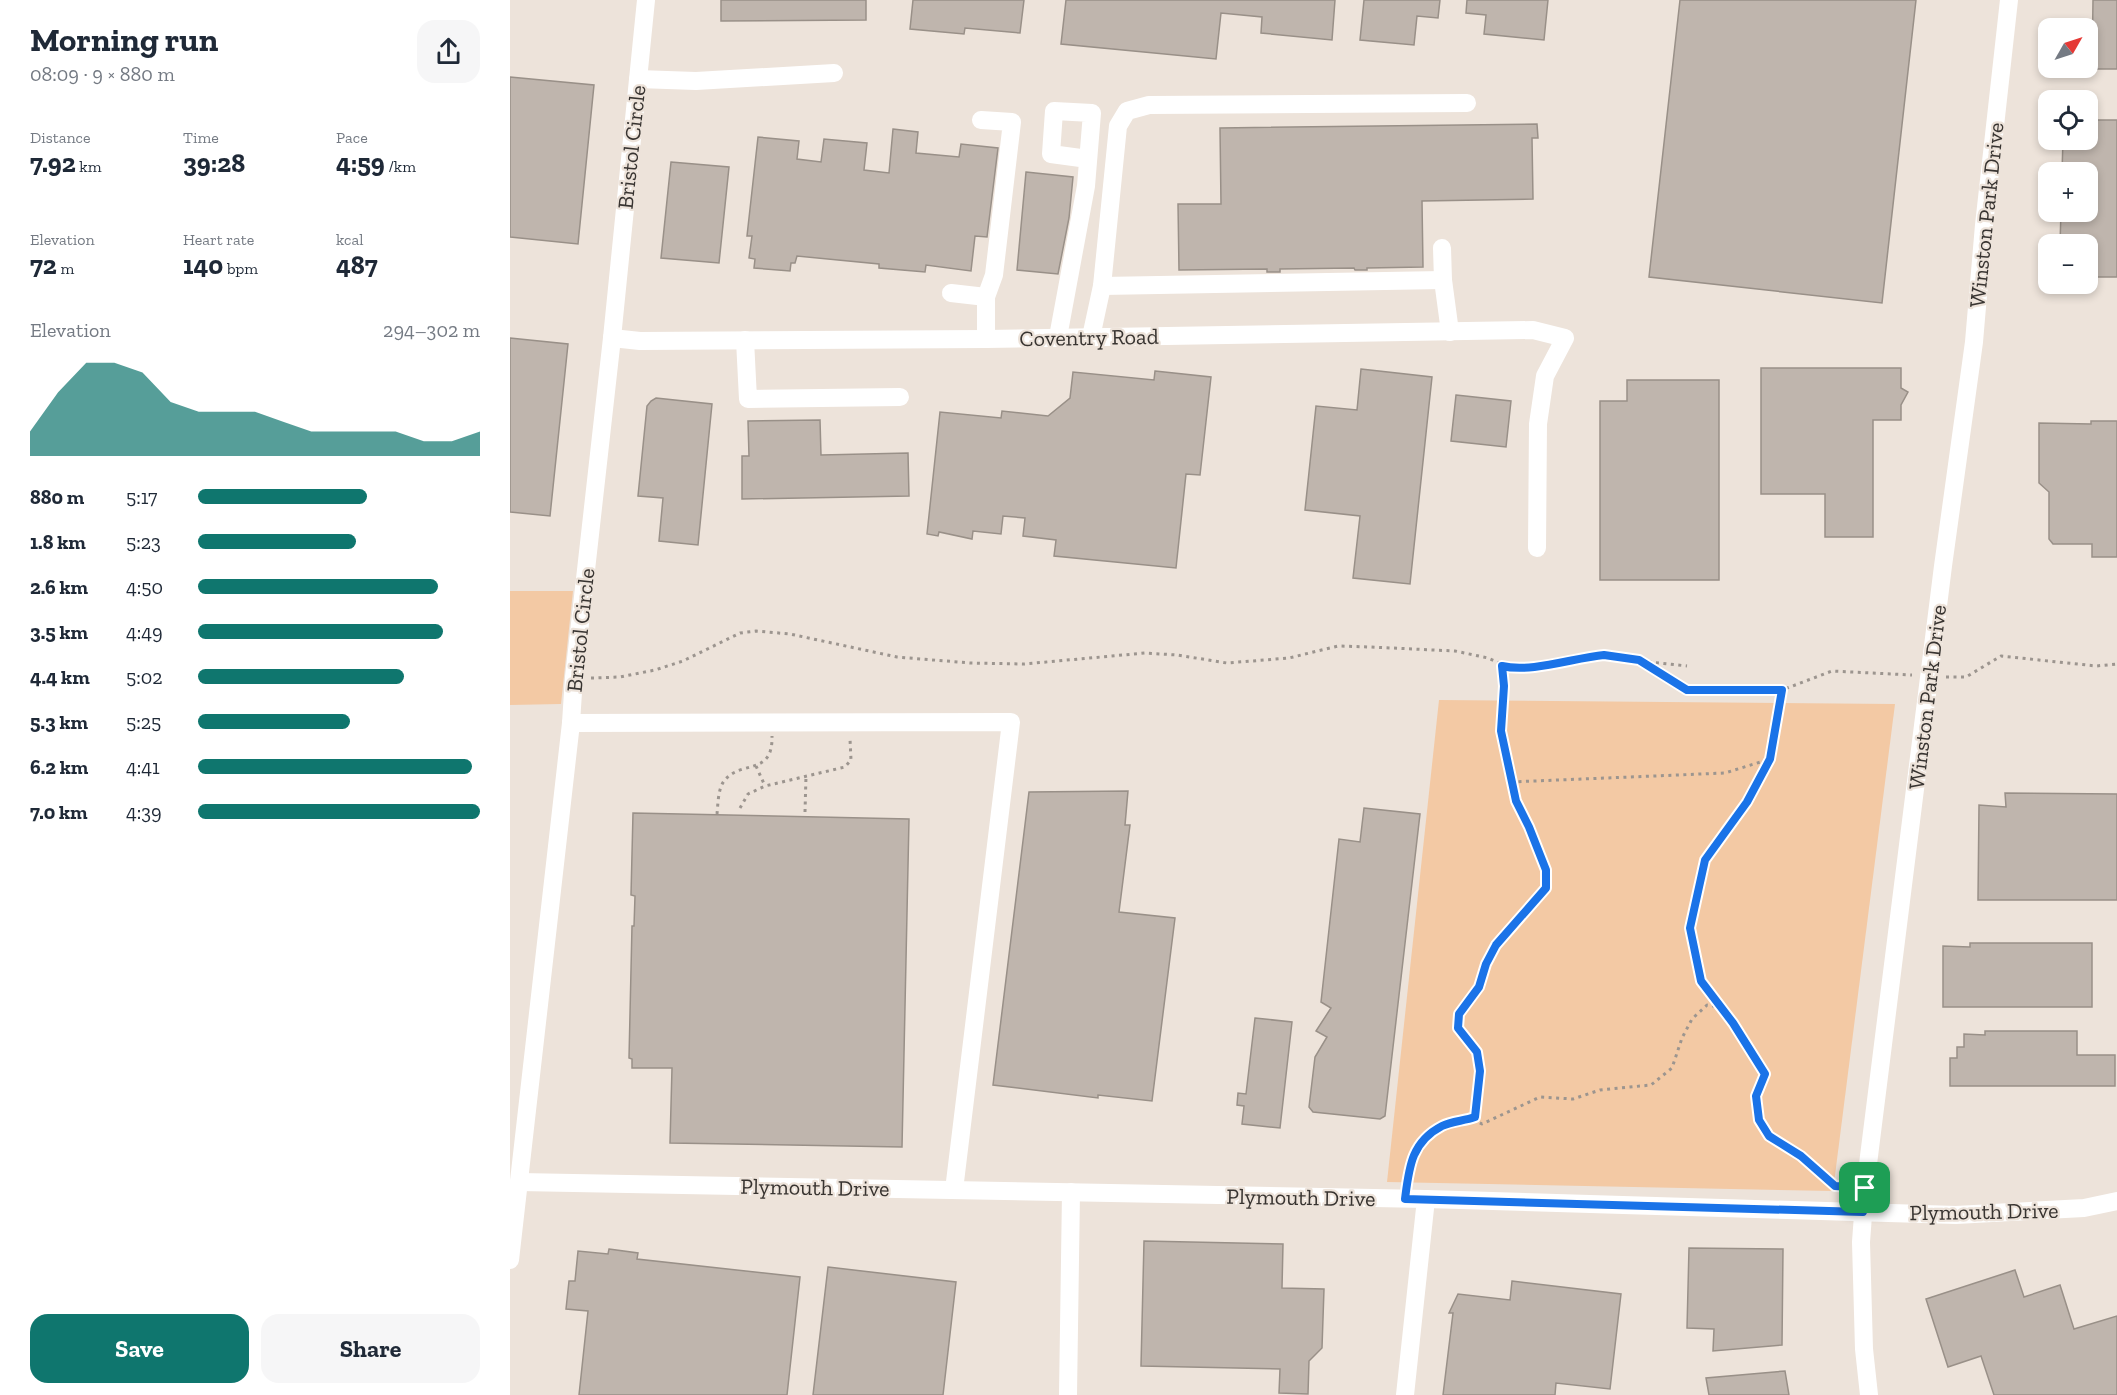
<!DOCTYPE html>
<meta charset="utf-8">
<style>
body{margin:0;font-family:"Zilla Slab",serif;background:#f6f6f7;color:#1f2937;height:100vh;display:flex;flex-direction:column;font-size:22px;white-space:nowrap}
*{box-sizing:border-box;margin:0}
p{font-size:20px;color:#747a83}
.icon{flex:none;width:33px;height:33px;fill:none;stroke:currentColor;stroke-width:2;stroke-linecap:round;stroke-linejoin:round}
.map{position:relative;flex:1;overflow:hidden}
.sheet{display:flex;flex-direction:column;background:#fff;width:510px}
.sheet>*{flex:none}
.needle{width:39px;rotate:51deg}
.fabs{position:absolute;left:1528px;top:18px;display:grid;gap:12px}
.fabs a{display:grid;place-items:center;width:60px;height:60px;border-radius:12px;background:#fff;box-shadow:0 3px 9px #0003;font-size:30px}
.pin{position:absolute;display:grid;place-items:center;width:51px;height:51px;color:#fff;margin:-26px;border-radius:12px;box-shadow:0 3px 9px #0006}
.round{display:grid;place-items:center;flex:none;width:63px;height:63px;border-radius:18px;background:#f6f6f7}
.overview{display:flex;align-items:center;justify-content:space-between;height:102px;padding:0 30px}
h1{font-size:33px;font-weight:700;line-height:45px}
.figures{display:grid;grid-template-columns:repeat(3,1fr);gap:9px;height:102px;padding:6px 30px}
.figures div{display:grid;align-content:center}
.figures b{font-size:26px;font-weight:700}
.figures small{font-size:16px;font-weight:400}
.figures p{font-size:16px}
.chart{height:168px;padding:12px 30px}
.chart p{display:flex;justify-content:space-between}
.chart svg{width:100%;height:108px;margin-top:6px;fill:#0f766e;opacity:.7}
.action{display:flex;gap:12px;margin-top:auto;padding:12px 30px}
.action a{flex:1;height:69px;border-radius:18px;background:#0f766e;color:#fff;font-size:24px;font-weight:700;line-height:69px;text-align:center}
.action a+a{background:#f6f6f7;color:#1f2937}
ul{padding:0 30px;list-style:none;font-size:20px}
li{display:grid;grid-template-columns:96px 72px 1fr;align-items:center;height:45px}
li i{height:15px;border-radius:8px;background:#0f766e}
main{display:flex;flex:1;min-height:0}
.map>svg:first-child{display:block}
</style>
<main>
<section class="sheet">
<div class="overview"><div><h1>Morning run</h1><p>08:09 · 9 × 880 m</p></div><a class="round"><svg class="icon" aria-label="share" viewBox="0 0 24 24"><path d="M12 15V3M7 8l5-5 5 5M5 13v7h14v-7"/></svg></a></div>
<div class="figures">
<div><p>Distance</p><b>7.92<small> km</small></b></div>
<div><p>Time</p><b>39:28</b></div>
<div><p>Pace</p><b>4:59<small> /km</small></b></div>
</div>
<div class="figures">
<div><p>Elevation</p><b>72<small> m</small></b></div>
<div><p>Heart rate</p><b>140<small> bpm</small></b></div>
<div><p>kcal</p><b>487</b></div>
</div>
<div class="chart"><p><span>Elevation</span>294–302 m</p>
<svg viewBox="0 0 160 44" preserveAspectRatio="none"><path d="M0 44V34L10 18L20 6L30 6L40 10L50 22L60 26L70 26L80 26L90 30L100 34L110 34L120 34L130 34L140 38L150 38L160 34V44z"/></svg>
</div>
<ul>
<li><b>880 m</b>5:17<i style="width:60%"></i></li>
<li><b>1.8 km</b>5:23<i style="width:56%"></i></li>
<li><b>2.6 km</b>4:50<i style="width:85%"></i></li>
<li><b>3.5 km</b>4:49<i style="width:87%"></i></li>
<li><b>4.4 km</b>5:02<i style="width:73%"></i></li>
<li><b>5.3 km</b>5:25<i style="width:54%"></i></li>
<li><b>6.2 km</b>4:41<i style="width:97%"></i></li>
<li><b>7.0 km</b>4:39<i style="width:100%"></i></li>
</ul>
<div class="action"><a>Save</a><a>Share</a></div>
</section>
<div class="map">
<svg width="1607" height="1395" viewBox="0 0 1607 1395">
<rect width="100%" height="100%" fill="#ede3da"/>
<g fill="#f3c9a4">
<path d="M0,591H63L51,704L0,705Z"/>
<path d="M929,700L1385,704L1323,1191L877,1182Z"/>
</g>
<g fill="#bfb5ad" stroke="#999088" stroke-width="1.5">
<path d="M211,0H356V20L211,21Z"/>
<path d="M403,0H514L510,33L455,28L454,34L400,29Z"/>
<path d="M556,0H825L822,40L751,33L752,17L711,13L706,59L551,44Z"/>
<path d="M854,0H930L928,18L907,16L904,45L850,40Z"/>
<path d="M957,0H1038L1034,40L974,34L976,15L956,13Z"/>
<path d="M1170,0H1406L1372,303L1139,277Z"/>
<path d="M1583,0H1607V69H1582Z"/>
<path d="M0,77L84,85L68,244L0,237Z"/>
<path d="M1578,120H1607V277H1578V244H1550L1551,212H1578V172H1552L1553,140H1578Z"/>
<path d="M1027,124L1028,138H1022L1023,199L912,201L913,267L857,268V270H845L844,268L770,269V272H757V269L669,270L668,204H711L710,128Z"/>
<path d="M383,129L408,132L406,153L449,157L451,144L488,148L477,237L465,236L461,271L416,265L415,272L369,268V264L287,256L285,263H281L280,271L244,268L245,259L239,258L242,236H237L248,137L289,141L287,159L311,162L314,139L357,143L354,170L379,173Z"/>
<path d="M161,162L219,167L209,263L151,258Z"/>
<path d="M516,172L563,177L559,218L548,274L507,270Z"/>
<path d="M0,338L58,344L40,516L0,512Z"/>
<path d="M1251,368H1391V388L1398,392L1391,405V420H1363V537H1315V494H1251Z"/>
<path d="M851,369L922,377L900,584L843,578L850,516L795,510L806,406L847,410Z"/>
<path d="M645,371L701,377L690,475L676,474L666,568L544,556L546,540L513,536L515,518L493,516L491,534L463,531L462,539L429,532L428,536L417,534L430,412L491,418L492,411L538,416L560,398L563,372L644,380Z"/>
<path d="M1117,380H1209V580H1090V401H1117Z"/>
<path d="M946,395L1001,401L996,447L941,441Z"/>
<path d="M146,398L202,404L188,545L149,541L153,498L128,496L137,406L141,401Z"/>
<path d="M310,420L311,455L398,453L399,496L232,499V456H239L238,421Z"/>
<path d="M1581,421H1607V557H1582V544H1543L1539,539V492L1529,483V423L1581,424Z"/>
<path d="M618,791L615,825H620L609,912L665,918L642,1101L588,1095V1098L483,1085L519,792Z"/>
<path d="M1495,793L1607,794V900H1468L1469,805L1496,807Z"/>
<path d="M854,808L910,814L875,1116L870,1119L803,1112L799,1107L805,1057L817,1037L806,1031L821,1008L811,1002L829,839L850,842Z"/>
<path d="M123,813L399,819L392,1147L160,1143L162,1068H122V1059L119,1058L122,926H124L125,896L121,895Z"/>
<path d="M1460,943H1582V1007H1433V946L1460,947Z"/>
<path d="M745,1018L782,1022L770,1128L732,1124L734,1106L727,1105L728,1093L736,1094Z"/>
<path d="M1475,1031H1567V1055H1605V1086H1440V1058H1447V1047H1454V1034L1475,1035Z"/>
<path d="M634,1241L773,1244L772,1288L814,1289L812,1348L799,1361L798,1394L769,1393L770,1369L631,1366Z"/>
<path d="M1179,1248L1273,1249L1272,1345L1203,1351L1204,1329L1177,1328Z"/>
<path d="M99,1249L128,1253L127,1259L290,1277L277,1395H69L78,1311L56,1309L59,1281H65L68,1251L98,1254Z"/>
<path d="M318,1267L446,1282L433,1395H303Z"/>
<path d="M1505,1270L1514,1297L1550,1285L1564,1329L1607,1316V1395H1484L1471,1356L1438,1367L1416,1299Z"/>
<path d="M1002,1281L1111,1294L1100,1389L1046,1383L1045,1395H933L943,1313H939L948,1294L1000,1300Z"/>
<path d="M1275,1371L1279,1395H1199L1196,1378Z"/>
</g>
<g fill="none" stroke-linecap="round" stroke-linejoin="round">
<g stroke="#9c958f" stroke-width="3" stroke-dasharray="3 4.5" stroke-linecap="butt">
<path d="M1131,661L1177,666"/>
<path d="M1436,677H1456L1491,656L1586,666L1607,664"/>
<path d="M81,678L110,677L145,670L173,661L230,633L246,631L280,634L387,657L460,663L514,664L635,653L667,655L717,663L779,658L828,646L861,647L945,651L978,658L1001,668L1094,655L1129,660L1177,690H1272L1322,671L1402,675"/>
<path d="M246,766L255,786"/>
<path d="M1001,782L1215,773L1260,759L1272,690"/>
<path d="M230,808L238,794L255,786L335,767L341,760L340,739"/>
<path d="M295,812L296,776"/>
<path d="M207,814C208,804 208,789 214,781C231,759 263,777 262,736"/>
<path d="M1209,1006L1191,981L1180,928L1195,860L1237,803L1260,759"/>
<path d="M965,1118L966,1121L972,1124L1030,1097L1063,1099L1090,1090L1141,1085L1162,1068L1172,1038L1182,1019L1197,1005L1210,1007L1223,1023L1255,1075L1246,1096L1249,1120L1259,1136L1291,1156L1325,1186L1341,1187"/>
<path d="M897,1182C900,1159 910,1136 933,1125C943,1121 955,1121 965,1117L970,1071L967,1052L948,1028L949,1014L969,987L976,964L986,945L1036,888V870L1019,827L1006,801L991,731L994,686L992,667"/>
</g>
<g stroke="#fff" stroke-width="18">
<path d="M128,79L186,81L324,73"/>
<path d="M471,120L502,122L484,275L476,297V339"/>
<path d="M932,248L933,280L940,332"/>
<path d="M933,280L592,286L608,126L617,111L639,105L957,103"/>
<path d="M441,293L476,297"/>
<path d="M548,337L576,186L582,113L544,111L541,154L578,159"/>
<path d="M581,337L592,286"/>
<path d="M102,338L130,341L476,339L1023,330L1055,338L1035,376L1028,424L1027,548"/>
<path d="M235,340L238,399L390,397"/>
<path d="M61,723L501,722L444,1190"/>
<path d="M9,1182L916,1199L1446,1215L1574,1208L1607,1201"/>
<path d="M0,1260L61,723L64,677L102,338L136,0"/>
<path d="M558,1395L561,1192"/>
<path d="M895,1395L916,1199"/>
<path d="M1359,1395L1354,1349L1351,1242L1355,1188L1433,566L1464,342L1474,225L1499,0"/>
</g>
</g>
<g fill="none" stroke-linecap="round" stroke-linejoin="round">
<defs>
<path id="route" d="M1094,655L1129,660L1177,690H1272L1260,759L1237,802L1195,860L1180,928L1191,981L1223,1023L1255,1074L1246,1096L1249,1120L1259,1136L1291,1156L1325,1186L1355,1188L1353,1212L895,1199C899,1168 901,1142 932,1126C942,1121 954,1121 965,1117L970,1071L967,1052L948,1028L949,1014L969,987L976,964L986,945L1036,888V870L1019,827L1006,801L991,731L994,686L992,666C1021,673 1063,658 1094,655Z"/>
</defs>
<use href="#route" stroke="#fff" stroke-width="12"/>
<use href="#route" stroke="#1a73e8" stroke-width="8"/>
</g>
<g text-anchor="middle" stroke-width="4.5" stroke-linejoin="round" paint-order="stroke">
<g font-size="22" fill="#383431" stroke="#ede3da">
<text transform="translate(121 147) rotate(-84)" y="8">Bristol Circle</text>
<text transform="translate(1476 215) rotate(-84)" y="8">Winston Park Drive</text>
<text transform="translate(579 337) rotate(-1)" y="8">Coventry Road</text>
<text transform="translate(70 630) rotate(-84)" y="8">Bristol Circle</text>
<text transform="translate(1417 697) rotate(-83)" y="8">Winston Park Drive</text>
<text transform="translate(305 1187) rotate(1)" y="8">Plymouth Drive</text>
<text transform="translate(791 1197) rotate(1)" y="8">Plymouth Drive</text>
<text transform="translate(1474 1211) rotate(-1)" y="8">Plymouth Drive</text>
</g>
</g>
</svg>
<div class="fabs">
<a><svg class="needle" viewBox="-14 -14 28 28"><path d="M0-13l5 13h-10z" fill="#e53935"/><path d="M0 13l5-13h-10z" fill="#747a83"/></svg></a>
<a><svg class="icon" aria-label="locate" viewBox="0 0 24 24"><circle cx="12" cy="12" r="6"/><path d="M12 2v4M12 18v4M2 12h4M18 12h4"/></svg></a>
<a>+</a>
<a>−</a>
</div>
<div class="pin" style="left:1355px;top:1188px;background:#1e9e55"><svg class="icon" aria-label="arrive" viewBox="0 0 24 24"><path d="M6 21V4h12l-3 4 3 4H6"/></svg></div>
</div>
</main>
